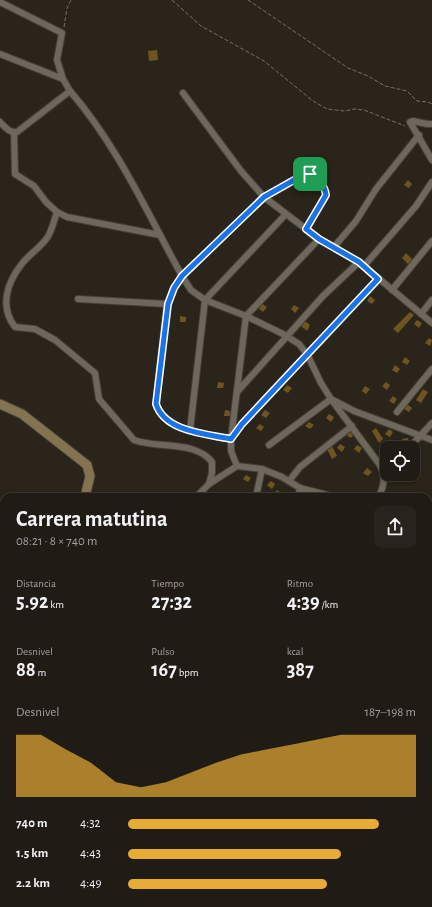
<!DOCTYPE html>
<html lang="es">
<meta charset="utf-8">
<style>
body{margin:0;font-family:"Alegreya Sans",sans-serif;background:#28241d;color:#f1f3f6;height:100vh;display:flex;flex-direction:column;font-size:15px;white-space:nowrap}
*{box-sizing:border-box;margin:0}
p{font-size:13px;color:#a2a1a0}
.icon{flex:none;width:22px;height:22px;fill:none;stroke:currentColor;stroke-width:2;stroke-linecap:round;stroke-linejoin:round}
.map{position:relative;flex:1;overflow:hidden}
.panel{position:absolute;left:0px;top:493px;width:432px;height:414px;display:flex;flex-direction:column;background:#201b14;border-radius:12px 12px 0 0;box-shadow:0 2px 6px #0003,0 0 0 1px #3d3934}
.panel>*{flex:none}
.controls{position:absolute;left:380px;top:441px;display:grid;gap:8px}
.controls a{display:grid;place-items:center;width:40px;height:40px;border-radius:8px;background:#201b14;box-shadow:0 2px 6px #0003,0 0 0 1px #3d3934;font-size:20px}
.pin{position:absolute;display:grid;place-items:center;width:34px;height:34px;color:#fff;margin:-17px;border-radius:8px;box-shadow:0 2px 6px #0006}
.round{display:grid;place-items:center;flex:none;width:42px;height:42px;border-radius:8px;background:#28241d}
.head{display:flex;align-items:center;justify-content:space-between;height:68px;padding:0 16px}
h1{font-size:22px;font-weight:700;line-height:30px}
.figures{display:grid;grid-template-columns:repeat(3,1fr);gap:6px;height:68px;padding:4px 16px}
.figures div{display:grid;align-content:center}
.figures b{font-size:20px;font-weight:700}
.figures small{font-size:11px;font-weight:400}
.figures p{font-size:11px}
.chart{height:112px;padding:8px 16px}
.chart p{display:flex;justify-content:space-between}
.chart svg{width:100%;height:72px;margin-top:4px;fill:#e6ac36;opacity:.7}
ul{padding:0 16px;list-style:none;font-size:13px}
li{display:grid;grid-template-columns:64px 48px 1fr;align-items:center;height:30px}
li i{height:10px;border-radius:5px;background:#e6ac36}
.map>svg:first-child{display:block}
</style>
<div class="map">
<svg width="432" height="907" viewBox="0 0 432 907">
<rect width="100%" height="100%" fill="#2a241a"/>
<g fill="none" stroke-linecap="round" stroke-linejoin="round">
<path stroke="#a58a51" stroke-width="2" d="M0,619L4,625"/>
</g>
<g fill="#6f5422">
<path d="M157,50L158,60L149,61L148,51Z"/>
<path d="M408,180L412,184L409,188L404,185Z"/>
<path d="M406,253L413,260L408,264L402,258Z"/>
<path d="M370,296L375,300L372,304L367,301Z"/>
<path d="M262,304L267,307L263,312L259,309Z"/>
<path d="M294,305L299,308L295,313L291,309Z"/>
<path d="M410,312L414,315L398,333L393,329Z"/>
<path d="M180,316L186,317V322H180Z"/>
<path d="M417,320L422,323L419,328L414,324Z"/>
<path d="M305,321L310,325L307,331L301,326Z"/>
<path d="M429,338L432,340L430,346L425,343Z"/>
<path d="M405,357L410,361L407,365L402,362Z"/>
<path d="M395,365L400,369L397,373L392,370Z"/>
<path d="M218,382L224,383L223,388H217Z"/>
<path d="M386,382L390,385L387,390L382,386Z"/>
<path d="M287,385L292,388L288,393L283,390Z"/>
<path d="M365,386L370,389L366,394L362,391Z"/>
<path d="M423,389L428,392L421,403L416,400Z"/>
<path d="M393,396L397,399L394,404L389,401Z"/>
<path d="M407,404L412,408L409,412L404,409Z"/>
<path d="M225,410L230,411V416H224Z"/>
<path d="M265,410L270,413L266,418L261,415Z"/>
<path d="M329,414L334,417L331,422L326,418Z"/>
<path d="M309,422L314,425L310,429L305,426Z"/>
<path d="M260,424L264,427L261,431L256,428Z"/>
<path d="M376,428L383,439L379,443L372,431Z"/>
<path d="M389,429L393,432L390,437L385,434Z"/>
<path d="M349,430L354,434L351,438L346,435Z"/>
<path d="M408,438L409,443L403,444L402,439Z"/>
<path d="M340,444L345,447L342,452L337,448Z"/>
<path d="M357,445L362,448L359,453L354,449Z"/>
<path d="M332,446L337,456L332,459L327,449Z"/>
<path d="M367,468L372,472L368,476L363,473Z"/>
<path d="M246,475L251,478L248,482L243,479Z"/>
<path d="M271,481L275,484L272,489L267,485Z"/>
<path d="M277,490L282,494L279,497L274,495Z"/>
<path d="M356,903H359L366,907H357L355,906Z"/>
<path d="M371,903H377L376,905L382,907H371Z"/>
</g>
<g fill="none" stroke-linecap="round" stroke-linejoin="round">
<defs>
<path id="service" d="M409,903L418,907"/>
<g id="minor">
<path d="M0,2L62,33L57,60L63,79"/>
<path d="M0,54L63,79L70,91"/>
<path d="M183,93L241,171L264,197L319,239L359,262"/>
<path d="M0,122C5,127 9,133 17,132L70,91C117,145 148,214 182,276L191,290L205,300L246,316L283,334L299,344L307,354L321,383L331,399L354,411L432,440"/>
<path d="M432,124H427L413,121L410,122L432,160"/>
<path d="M14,132L15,174L34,186L46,202L57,212L67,217L160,235"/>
<path d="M57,212C54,220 52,231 47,238C40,248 28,255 21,265C6,284 0,308 15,327L35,329L55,340L95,373L99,399L134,440C157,449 195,440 212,462V473L209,484"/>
<path d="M306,229L326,195C325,186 318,178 310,174L303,175L264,197L182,276L174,288L167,304L156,404C166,432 206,434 231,439L242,424L379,279"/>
<path d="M334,247L356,221L376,189L419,135"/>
<path d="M364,266L416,206L432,182"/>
<path d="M392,290L432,241"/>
<path d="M78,299L167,304"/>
<path d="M421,314L432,300"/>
<path d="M237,392L323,296L359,262L432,323"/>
<path d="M397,412L432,369"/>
<path d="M190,430L205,300L286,214"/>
<path d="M269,445L331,399L380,465C386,478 384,485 379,497"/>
<path d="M409,448L432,423"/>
<path d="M237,466L231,451V439L246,316L319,239"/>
<path d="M289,481L300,467L352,426"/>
<path d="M300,488L335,497"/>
<path d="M196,497L209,484L237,466L262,469L282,477L300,488L298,497"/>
<path d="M256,497L262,469"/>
<path d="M428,550L432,549"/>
<path d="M428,644L432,646"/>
<path d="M0,865L4,867"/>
<path d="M318,903L323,907"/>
</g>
<g id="secondary">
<path d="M0,404L22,414L87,465L90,476L85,497"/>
<path d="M428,736H432"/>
<path d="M428,781L432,780"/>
<path d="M428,820L432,823"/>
</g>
</defs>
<use href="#service" stroke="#454038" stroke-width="5"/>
<use href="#minor" stroke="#454038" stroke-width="8"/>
<use href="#secondary" stroke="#454038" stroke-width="11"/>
<g stroke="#777269" stroke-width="1" stroke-dasharray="4 2" stroke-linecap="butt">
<path d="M172,0L201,26L264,61L313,101L327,109L345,111L354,109L364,110L405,126"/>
<path d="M248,0L348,68L368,76L385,86L407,91L417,101L428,102L432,104"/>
<path d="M64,27L67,8L71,0"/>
</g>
<use href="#service" stroke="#6e675b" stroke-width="3"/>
<use href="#minor" stroke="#6e675b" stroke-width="6"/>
<use href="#secondary" stroke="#847351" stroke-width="9"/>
</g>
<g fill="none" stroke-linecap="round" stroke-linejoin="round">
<defs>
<path id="route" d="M310,174C318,178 325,186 326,195L306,229L319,239L359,262L378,279L242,424L231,439C207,434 165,432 156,404L168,304L174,288L182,276L264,197L303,175Z"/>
</defs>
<use href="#route" stroke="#fff" stroke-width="8"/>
<use href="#route" stroke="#1a73e8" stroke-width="5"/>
</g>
</svg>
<div class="controls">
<a><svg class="icon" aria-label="locate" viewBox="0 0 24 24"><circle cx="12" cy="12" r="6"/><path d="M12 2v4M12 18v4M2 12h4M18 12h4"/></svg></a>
</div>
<div class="pin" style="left:310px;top:174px;background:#1e9e55"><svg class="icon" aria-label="arrive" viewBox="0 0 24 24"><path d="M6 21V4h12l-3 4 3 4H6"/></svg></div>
<section class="panel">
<div class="head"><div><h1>Carrera matutina</h1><p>08:21 · 8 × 740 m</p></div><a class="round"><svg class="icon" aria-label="share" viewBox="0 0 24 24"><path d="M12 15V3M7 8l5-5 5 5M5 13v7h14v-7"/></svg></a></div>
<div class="figures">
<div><p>Distancia</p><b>5.92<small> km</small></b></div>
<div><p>Tiempo</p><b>27:32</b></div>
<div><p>Ritmo</p><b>4:39<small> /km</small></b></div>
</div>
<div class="figures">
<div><p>Desnivel</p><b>88<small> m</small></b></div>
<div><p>Pulso</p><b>167<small> bpm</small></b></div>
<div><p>kcal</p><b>387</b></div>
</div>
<div class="chart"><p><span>Desnivel</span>187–198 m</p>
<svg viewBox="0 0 160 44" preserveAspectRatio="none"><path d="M0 44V6L10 6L20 15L30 23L40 35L50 38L60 35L70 29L80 23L90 18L100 15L110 12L120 9L130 6L140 6L150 6L160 6V44z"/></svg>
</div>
<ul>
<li><b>740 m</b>4:32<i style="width:87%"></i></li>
<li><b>1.5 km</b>4:43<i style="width:74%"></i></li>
<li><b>2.2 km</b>4:49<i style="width:69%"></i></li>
</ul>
</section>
</div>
